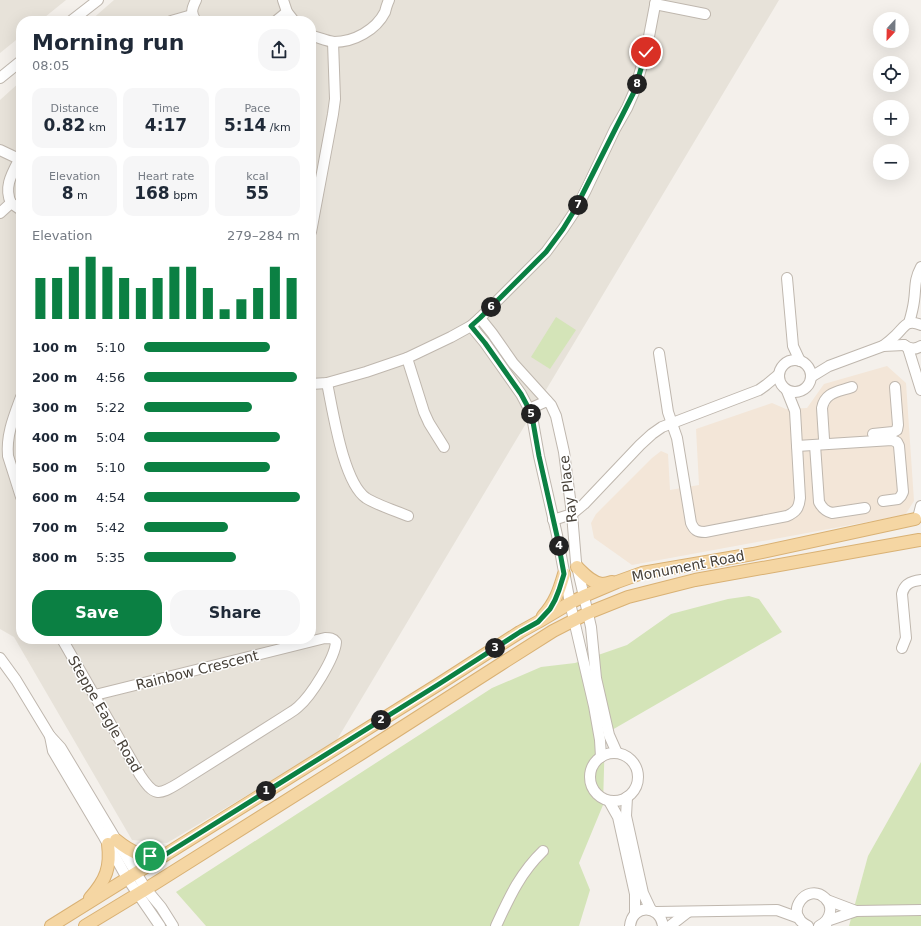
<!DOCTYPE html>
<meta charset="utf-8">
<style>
body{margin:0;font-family:"DejaVu Sans",sans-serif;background:#f6f6f7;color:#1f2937;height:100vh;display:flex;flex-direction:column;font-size:15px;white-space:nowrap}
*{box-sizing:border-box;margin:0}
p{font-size:13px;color:#747a83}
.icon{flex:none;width:22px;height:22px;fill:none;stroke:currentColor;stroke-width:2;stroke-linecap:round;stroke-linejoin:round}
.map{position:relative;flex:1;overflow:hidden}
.sheet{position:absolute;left:16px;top:16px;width:300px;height:628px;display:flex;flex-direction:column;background:#fff;border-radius:16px;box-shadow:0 4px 16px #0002}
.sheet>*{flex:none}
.needle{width:26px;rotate:202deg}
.buttons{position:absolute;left:873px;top:12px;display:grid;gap:8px}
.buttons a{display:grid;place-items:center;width:36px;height:36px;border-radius:50%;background:#fff;box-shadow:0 4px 16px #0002;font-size:20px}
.pin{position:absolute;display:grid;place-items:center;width:34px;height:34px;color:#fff;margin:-17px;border:2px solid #fff;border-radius:50%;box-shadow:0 1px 4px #0007}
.km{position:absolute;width:20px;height:20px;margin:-10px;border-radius:50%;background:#222;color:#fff;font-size:11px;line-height:20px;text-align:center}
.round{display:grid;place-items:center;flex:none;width:42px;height:42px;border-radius:16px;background:#f6f6f7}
.summary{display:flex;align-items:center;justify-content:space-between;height:68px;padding:0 16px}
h1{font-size:22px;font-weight:600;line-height:30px}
.stats{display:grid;grid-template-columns:repeat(3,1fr);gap:6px;height:68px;padding:4px 16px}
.stats div{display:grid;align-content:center;border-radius:10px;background:#f6f6f7;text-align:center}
.stats b{font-size:17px;font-weight:600}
.stats small{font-size:11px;font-weight:400}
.stats p{font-size:11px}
.chart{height:112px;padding:8px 16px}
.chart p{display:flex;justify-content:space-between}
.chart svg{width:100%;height:72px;margin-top:4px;stroke:#0b8043;stroke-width:6}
.action{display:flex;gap:8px;margin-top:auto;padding:8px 16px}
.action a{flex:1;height:46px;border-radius:16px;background:#0b8043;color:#fff;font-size:16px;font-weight:600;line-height:46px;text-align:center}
.action a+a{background:#f6f6f7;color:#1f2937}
ul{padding:0 16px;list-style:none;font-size:13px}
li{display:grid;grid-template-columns:64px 48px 1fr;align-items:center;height:30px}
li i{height:10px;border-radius:5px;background:#0b8043}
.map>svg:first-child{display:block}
</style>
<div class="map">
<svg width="921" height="926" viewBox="0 0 921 926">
<rect width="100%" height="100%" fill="#f4f0eb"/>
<g fill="#e7e2d9">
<path d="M0,0H66L40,21H21V36L0,53Z"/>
<path d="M114,0H779L335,743L167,843L132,840L14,637L0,629V100L21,81V639H311V21H90Z"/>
</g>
<path fill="#f3e6d8" d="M887,366L906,383L914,501L905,515L632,565L594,538L591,523L596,514L652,458L661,451L668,454L670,490L699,485L696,429L772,403L786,409L807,408L824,384Z"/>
<g fill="#d4e4b8">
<path d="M556,317L576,330L550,369L531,357Z"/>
<path d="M749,596L759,599L782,632L605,734L603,805L579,863L590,890L579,926H206L176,892L492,688L541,667L575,663L627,645L671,614L728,599Z"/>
<path d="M921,762V926H849L868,856Z"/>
</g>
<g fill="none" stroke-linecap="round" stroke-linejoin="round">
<defs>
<g id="minor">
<path d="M283,0L287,12L294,21"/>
<path d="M655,4L705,14"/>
<path d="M71,21L98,0"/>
<path d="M171,21L192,15"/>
<path d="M196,21C190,13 192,8 196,0"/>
<path d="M276,21L287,12"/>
<path d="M311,35L313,36C320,38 327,41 334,42C354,42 376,30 385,12C386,8 387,4 389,0"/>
<path d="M0,78L21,61"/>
<path d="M0,150L19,159"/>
<path d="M11,203C3,186 13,172 21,156"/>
<path d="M11,203L21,210"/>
<path d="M0,213L11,203"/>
<path d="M311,232L333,114L335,99L333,42"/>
<path d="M787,278L793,346L800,361"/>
<path d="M480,318L492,333L513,363L551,405L556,416L564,452L572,514L576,562L591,627L596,678L609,735L617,753"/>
<path d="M909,323C911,316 913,309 914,301C916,287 914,280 921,267"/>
<path d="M471,326L485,343L521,394L529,409L533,422L539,456L557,535L570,603L594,706L600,740L601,757"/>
<path d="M904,345C909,349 915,350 921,346"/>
<path d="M883,346C887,343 892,339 896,335C905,326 907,319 921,325"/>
<path d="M908,348L921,390"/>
<path d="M659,353L668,412L677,438L691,523C694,530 697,532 705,532L787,516C796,512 799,508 800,498L795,411L787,391"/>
<path d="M407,358L424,412L429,423L444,447"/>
<circle cx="795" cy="376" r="16"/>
<path d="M811,377L829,366L883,346L904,345"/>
<path d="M327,383C333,411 343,482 366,498C377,505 396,511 408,516"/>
<path d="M311,384L327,383L366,372L407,358L451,337L471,326L480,318L546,252L563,229L575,211L585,192L615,129L627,108L634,92L646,52L656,0"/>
<path d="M21,397C14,416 6,435 8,456L21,497"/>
<path d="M529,409L547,401"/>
<path d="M873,434L893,432L897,430L898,425L895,387"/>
<path d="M824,439L822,408C825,392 838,392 852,387"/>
<path d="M815,445L819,502C822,508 825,511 832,513L865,508"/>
<path d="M797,446L892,440L897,442L899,446L903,492L901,496L898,499L883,501"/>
<path d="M919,514L921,506"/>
<path d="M553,520L572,514L584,504L640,445L652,434L662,427L759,390L766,385L778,375"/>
<path d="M62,639L140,775C154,796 158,796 179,783L285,716C289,713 294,711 298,707C311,696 335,658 336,642C333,638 330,638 325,638L95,695"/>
<path d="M902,648L906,638L902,594C904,584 911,581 921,580"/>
<path d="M0,658L16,680L50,736L61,748L136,873L146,889L161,907L173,926"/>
<path d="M50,736L53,751L104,837L127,878L160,926"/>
<circle cx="614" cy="777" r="24"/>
<path d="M627,797L626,816L643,893L651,910"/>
<path d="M609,801L618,817L635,894V914"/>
<path d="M827,900L856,911"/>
<path d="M656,912L777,910L799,918"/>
<path d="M496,926C509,898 520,873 543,851"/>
<path d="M630,926C632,904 660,904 663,926"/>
<path d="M670,926L688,912"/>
<path d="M808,926C782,914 807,881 825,898C829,902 831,907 830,912C829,919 825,923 819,926"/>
<path d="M826,926L827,921L856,911L921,910"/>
</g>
<g id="major">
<path d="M577,567C584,574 592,583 602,584C605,584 609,583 612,582"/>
<path d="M543,616C555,603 559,591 564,574"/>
<path d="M116,840C132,853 142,857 162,856"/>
<path d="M90,898C106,880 111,867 108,844"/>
<path d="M51,926L439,684L520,632L538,622L570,603L584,596L617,582L642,573L753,554L915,519"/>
<path d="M85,926L146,889L362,753L501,664L553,631L588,613L628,597L695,580L919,540"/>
</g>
</defs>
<use href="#minor" stroke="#bfb7ae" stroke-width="12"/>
<use href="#major" stroke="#d9b174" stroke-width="14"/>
<use href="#minor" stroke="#fff" stroke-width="10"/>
<use href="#major" stroke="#f5d6a3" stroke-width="12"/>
</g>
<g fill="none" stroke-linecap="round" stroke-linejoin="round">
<defs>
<path id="route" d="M150,856H163L439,684L520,632L538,622L550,609L555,600L559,590L564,574L557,536L539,456L533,422L529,409L521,394L485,343L471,326L480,318L546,252L563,229L574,211L634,92L646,52"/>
</defs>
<use href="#route" stroke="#fff" stroke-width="8"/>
<use href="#route" stroke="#0b8043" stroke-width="5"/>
</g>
<g text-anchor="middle" stroke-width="3" stroke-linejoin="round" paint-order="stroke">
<g font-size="14" fill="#474139" stroke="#fff">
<text transform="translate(568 489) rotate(-97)" y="5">Ray Place</text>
<text transform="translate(688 566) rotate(-11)" y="5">Monument Road</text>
<text transform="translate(197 670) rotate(-14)" y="5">Rainbow Crescent</text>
<text transform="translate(105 714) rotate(60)" y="5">Steppe Eagle Road</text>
</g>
</g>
</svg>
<div class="buttons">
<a><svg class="needle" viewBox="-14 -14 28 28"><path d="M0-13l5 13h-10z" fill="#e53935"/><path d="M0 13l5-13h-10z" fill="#747a83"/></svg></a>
<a><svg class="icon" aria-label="locate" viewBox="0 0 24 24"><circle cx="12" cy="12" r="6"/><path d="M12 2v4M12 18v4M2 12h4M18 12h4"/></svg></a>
<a>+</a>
<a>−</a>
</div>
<div class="pin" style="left:150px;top:856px;background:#1e9e55"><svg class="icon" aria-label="arrive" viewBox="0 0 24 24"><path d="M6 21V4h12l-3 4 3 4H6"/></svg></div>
<div class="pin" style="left:646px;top:52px;background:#d93025"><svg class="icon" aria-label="check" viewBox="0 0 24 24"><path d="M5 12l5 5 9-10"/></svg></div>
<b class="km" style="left:266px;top:791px">1</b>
<b class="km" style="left:381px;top:720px">2</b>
<b class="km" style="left:495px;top:648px">3</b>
<b class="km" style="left:559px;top:546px">4</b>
<b class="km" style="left:531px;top:414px">5</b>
<b class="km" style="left:491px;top:307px">6</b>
<b class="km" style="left:578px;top:205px">7</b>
<b class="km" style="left:637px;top:84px">8</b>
<section class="sheet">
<div class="summary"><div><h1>Morning run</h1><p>08:05</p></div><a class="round"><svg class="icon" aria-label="share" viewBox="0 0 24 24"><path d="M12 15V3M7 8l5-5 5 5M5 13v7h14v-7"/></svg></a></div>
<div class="stats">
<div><p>Distance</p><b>0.82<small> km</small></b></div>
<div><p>Time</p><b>4:17</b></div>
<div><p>Pace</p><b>5:14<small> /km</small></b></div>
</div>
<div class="stats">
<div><p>Elevation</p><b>8<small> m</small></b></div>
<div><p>Heart rate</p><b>168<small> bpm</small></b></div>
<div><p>kcal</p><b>55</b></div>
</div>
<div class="chart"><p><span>Elevation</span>279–284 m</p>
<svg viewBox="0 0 160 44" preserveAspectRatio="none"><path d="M5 44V19M15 44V19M25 44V12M35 44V6M45 44V12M55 44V19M65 44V25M75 44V19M85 44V12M95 44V12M105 44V25M115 44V38M125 44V32M135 44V25M145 44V12M155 44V19"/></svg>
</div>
<ul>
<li><b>100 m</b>5:10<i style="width:81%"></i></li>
<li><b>200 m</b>4:56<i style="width:98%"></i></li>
<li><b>300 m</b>5:22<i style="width:69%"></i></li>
<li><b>400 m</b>5:04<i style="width:87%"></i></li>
<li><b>500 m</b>5:10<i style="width:81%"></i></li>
<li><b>600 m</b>4:54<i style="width:100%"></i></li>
<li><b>700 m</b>5:42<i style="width:54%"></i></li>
<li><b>800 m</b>5:35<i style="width:59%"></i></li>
</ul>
<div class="action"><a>Save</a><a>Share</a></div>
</section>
</div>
